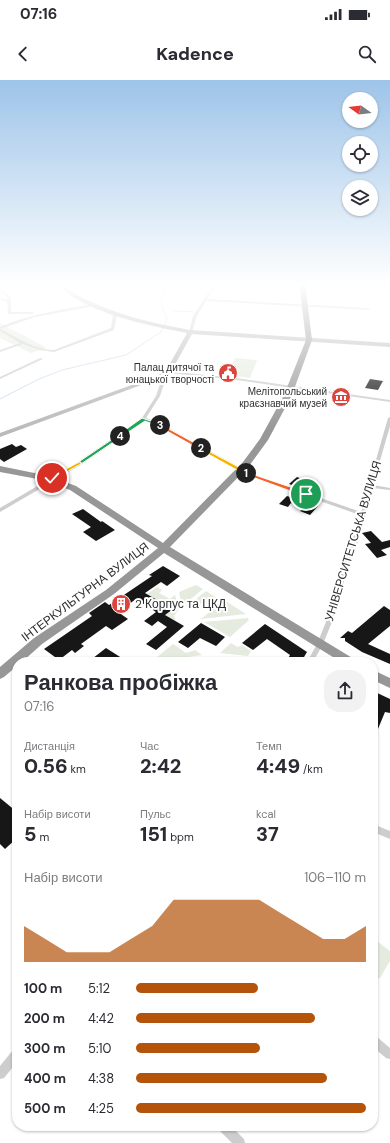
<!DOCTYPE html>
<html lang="uk">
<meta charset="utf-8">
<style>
body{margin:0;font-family:"DM Sans",sans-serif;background:#f2f2f3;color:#2b2b33;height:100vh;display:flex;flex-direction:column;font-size:15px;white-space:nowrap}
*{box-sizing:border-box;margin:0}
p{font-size:13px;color:#7c7c81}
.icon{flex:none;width:22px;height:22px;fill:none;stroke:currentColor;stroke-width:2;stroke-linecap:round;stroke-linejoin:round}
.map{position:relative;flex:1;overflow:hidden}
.sheet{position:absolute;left:12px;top:577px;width:366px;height:474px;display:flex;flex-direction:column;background:#fff;border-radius:16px;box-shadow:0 1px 3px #0004}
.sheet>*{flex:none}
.needle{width:26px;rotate:284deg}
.controls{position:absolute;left:342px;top:12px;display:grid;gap:8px}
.controls a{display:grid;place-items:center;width:36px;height:36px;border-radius:50%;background:#fff;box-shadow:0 1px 3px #0004;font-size:20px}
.pin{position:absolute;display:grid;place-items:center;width:34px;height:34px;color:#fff;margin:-17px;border:2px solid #fff;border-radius:50%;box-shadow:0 1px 4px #0007}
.km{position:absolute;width:20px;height:20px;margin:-10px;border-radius:50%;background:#222;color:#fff;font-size:11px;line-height:20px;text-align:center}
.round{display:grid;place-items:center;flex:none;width:42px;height:42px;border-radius:16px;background:#f2f2f3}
.headline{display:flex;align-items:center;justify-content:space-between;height:68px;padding:0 12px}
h1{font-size:22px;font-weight:800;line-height:30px}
.stats{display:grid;grid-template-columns:repeat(3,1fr);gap:6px;height:68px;padding:4px 12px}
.stats div{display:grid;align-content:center}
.stats b{font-size:20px;font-weight:800}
.stats small{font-size:11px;font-weight:400}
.stats p{font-size:11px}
.chart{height:112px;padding:8px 12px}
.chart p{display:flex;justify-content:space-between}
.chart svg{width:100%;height:72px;margin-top:4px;fill:#b45309;opacity:.7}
ul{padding:0 12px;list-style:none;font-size:13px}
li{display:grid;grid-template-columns:64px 48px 1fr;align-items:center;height:30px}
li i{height:10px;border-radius:5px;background:#b45309}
.status{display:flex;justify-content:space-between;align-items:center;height:28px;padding:0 20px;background:#fff;direction:ltr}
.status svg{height:11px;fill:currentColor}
header{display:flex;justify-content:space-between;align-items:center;height:52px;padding:0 12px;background:#fff;font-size:18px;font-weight:800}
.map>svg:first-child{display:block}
</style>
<div class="status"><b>07:16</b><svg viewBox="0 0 49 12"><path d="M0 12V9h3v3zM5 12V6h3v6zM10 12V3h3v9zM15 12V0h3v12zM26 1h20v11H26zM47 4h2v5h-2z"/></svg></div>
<header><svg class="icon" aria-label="back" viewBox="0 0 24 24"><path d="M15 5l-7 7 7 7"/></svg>Kadence<svg class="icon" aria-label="search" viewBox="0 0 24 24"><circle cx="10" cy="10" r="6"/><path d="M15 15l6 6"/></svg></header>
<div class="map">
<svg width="390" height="1063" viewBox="0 0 390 1063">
<rect width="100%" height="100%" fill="#fff"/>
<g fill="#e5ecdf">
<path d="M0,243L47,268L31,273L0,258Z"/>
<path d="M235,278L257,280L250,298L235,296L238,289L230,288Z"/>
<path d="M196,505L203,509L182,526L179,512Z"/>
<path d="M157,507L162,510L159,513L170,519L175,515L179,529L174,536L176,541L165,535L172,529L147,514Z"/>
<path d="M206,511L220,520L210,529L195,520Z"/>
<path d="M224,520L246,534L201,539Z"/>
<path d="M248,538L249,540L230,557L204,542Z"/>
<path d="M231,563L238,567L242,565L251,571L248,576L220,573Z"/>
<path d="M173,564L186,573L195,570L202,575L161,581L157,577Z"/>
<path d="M373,858L390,871V881L380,898L373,900Z"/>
</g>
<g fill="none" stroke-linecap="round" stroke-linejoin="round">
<g stroke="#cddbeb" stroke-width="1">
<path d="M174,231L194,232"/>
<path d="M0,319L39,299L62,290L126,275L161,252L167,239L161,224L164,209L162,207L139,202"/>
</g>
</g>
<g fill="#171717">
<path d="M370,299L383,301L378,310L365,308Z"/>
<path d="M12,364L16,367L21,365L27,369L4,382L0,379V369Z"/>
<path d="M297,397L314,404L308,411L289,404Z"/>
<path d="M287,416L318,426L310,435L300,431L304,428L291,423L288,427L279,424Z"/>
<path d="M83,429L101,442L102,441L115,450L96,461L83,452L91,447L72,434Z"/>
<path d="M371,451L382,462L390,460V467L381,470L387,475L377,478L365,464L371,463L362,453Z"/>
<path d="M163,486L180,496L167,506L161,502L145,513L173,529L165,535L184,546L156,570L146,564L167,547L158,541L152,546L144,541L156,532L136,519L118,532L128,539L112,550L106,546L81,564L84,566L75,573L72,570L59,580L44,569L92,536L89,533L105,522L109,525L152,496L149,495Z"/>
<path d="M384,526L390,530V546L368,564L390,574V584L362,572L345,561V558H340L348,551L352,553Z"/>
<path d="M201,543L225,557L216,566L200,558L188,568L178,562Z"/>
<path d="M265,544L307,572L301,582H286L290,575L267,559L253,570L242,563Z"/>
<path d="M106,568L128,582H88Z"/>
<path d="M373,611L390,619V633L385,632L373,661Z"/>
<path d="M0,718L17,732V758L5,769L0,764Z"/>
</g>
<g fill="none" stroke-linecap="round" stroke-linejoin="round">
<g fill="#cdcdcd" fill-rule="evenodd">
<path d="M15,202H22L0,206V204Z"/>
<path d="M215,202H217L207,219L368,228L370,229L368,230L206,221L197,236L192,252L189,253L193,236Z"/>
<path d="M0,208L11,217V232H33V234H8L7,222L0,220V218L7,220V217L0,211Z"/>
<path d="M93,224L95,225L94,226L35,237L0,249C18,257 33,270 54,270L111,248L113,235L115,234L117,235L114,250L54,272L40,270L23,264L0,272V270L20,263L0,251V247C30,234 61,230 93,224Z"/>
<path d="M40,278L43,279L0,299V297Z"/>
<path d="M167,291L236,298L390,320V322L236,300L168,293L166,292Z"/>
<path d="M160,295H162L165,301L160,316L146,338L157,342L252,394L361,432L388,338L390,337V346L373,405L390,408V410L373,408L357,465L347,491L332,542L323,564L313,582H307L317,564L326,542L341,491L351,465L360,435L248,396L155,344L145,341L79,386L0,432V428L75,384L142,338L156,316L161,301Z"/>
<path d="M373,744L390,751V759L373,752Z"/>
<path d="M373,956L377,957L390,968V979L386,978L373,967Z"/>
<path d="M17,969V982L4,998L0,999V986L13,970Z"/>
<path d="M218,1046H231L244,1059L245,1063H232L219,1050Z"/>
</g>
<path fill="#bababa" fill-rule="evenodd" d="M55,202C62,202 73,214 81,217C116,235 152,243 190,250L390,263V267L192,254L172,290L163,297L0,357V353L159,295L167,289L187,253C150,246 80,232 55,202Z"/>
<g fill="#979797" fill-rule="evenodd">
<path d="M299,202H305L312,260L292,315L268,360L249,386L170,467L354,579L356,582H341L164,473L114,514L42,564L22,582H17V586L4,597L0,599V587L34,558L106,510L158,468L70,410L43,400L0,392V386L49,396L76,406L163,463L243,382L260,359L284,315L306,260Z"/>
<path d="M373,590L390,598V608L373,600Z"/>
</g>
</g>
<linearGradient id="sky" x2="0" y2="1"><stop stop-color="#9dc4e9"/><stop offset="0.58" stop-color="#fff"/><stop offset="1" stop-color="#fff" stop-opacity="0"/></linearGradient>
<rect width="390" height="351" fill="url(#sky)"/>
<path fill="#f0652b" stroke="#fff" d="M246,392L308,413L309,414L304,416L244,394V393Z"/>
<path fill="#f5b400" stroke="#fff" d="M201,367L248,392L249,393L244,394L199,369Z"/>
<path fill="#f0652b" stroke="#fff" d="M160,344L202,367L203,368L199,369L158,346Z"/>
<path fill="#22a559" stroke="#fff" d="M142,338L162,345L160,347L145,341L121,357H118V355Z"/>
<path fill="#22a559" stroke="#fff" d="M120,354L121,357L81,384L77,383Z"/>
<path fill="#f5b400" stroke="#fff" d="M79,382H81V384L54,399L49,398Z"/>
<defs>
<symbol id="civic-disc" viewBox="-11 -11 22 22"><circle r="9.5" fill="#dc453e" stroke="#fff"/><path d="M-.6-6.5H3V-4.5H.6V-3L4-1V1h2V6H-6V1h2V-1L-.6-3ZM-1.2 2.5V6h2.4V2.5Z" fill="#fff"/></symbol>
<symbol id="museum-disc" viewBox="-11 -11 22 22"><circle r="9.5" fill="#dc453e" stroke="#fff"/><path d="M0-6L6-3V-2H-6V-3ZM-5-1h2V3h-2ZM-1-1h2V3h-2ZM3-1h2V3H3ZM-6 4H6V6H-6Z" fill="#fff"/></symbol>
<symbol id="building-disc" viewBox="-11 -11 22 22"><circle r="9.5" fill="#dc453e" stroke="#fff"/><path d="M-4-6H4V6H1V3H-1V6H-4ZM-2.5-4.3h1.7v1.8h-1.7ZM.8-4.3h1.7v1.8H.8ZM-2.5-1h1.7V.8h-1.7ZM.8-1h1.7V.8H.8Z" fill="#fff"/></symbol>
</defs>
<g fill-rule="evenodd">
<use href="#civic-disc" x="217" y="282" width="22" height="22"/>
<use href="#museum-disc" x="330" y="306" width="22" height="22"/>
<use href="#building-disc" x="110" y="513" width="22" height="22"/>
</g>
<g text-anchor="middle" stroke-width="4" stroke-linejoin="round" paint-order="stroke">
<g font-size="10" fill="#303030" stroke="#fff" text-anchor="end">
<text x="214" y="291">Палац дитячої та<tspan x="214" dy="12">юнацької творчості</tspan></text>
<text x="327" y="315">Мелітопольський<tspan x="327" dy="12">краєзнавчий музей</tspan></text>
</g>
<g font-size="12" fill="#303030" stroke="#fff">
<text transform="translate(353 461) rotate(-73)" y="4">УНІВЕРСИТЕТСЬКА ВУЛИЦЯ</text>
<text transform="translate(85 512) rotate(-37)" y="4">ІНТЕРКУЛЬТУРНА ВУЛИЦЯ</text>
</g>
<g font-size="12" fill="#303030" stroke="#fff" text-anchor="start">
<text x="135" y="528">2 Корпус та ЦКД</text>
</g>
</g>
</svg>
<div class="controls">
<a><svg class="needle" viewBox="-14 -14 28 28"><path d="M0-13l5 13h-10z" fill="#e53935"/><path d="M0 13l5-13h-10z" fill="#7c7c81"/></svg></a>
<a><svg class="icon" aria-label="locate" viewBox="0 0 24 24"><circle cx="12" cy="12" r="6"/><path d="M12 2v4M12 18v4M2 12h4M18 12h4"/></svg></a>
<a><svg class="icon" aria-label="layers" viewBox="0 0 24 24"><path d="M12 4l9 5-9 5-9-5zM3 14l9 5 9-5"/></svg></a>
</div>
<div class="pin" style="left:306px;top:414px;background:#1e9e55"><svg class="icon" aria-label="arrive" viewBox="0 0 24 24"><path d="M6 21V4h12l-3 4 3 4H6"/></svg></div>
<div class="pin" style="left:52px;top:398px;background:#d93025"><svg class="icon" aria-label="check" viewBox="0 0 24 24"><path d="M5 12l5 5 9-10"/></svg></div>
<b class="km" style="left:246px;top:393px">1</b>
<b class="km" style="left:201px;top:368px">2</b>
<b class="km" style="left:160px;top:345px">3</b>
<b class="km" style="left:120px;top:356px">4</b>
<section class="sheet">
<div class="headline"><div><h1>Ранкова пробіжка</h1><p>07:16</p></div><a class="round"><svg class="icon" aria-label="share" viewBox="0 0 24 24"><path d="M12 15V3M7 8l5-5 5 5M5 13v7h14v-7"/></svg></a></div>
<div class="stats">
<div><p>Дистанція</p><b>0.56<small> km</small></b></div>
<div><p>Час</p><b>2:42</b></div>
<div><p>Темп</p><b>4:49<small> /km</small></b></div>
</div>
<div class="stats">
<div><p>Набір висоти</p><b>5<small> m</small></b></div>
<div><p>Пульс</p><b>151<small> bpm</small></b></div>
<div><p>kcal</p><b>37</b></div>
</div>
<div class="chart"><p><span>Набір висоти</span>106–110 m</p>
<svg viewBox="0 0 160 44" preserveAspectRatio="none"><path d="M0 44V22L10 30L20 38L30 38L40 38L50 30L60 22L70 6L80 6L90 6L100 6L110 6L120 14L130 22L140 30L150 30L160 22V44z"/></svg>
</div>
<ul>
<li><b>100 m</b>5:12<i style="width:53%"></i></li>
<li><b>200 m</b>4:42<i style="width:78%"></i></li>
<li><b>300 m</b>5:10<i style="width:54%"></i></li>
<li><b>400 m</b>4:38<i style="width:83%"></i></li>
<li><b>500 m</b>4:25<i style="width:100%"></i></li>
</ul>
</section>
</div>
